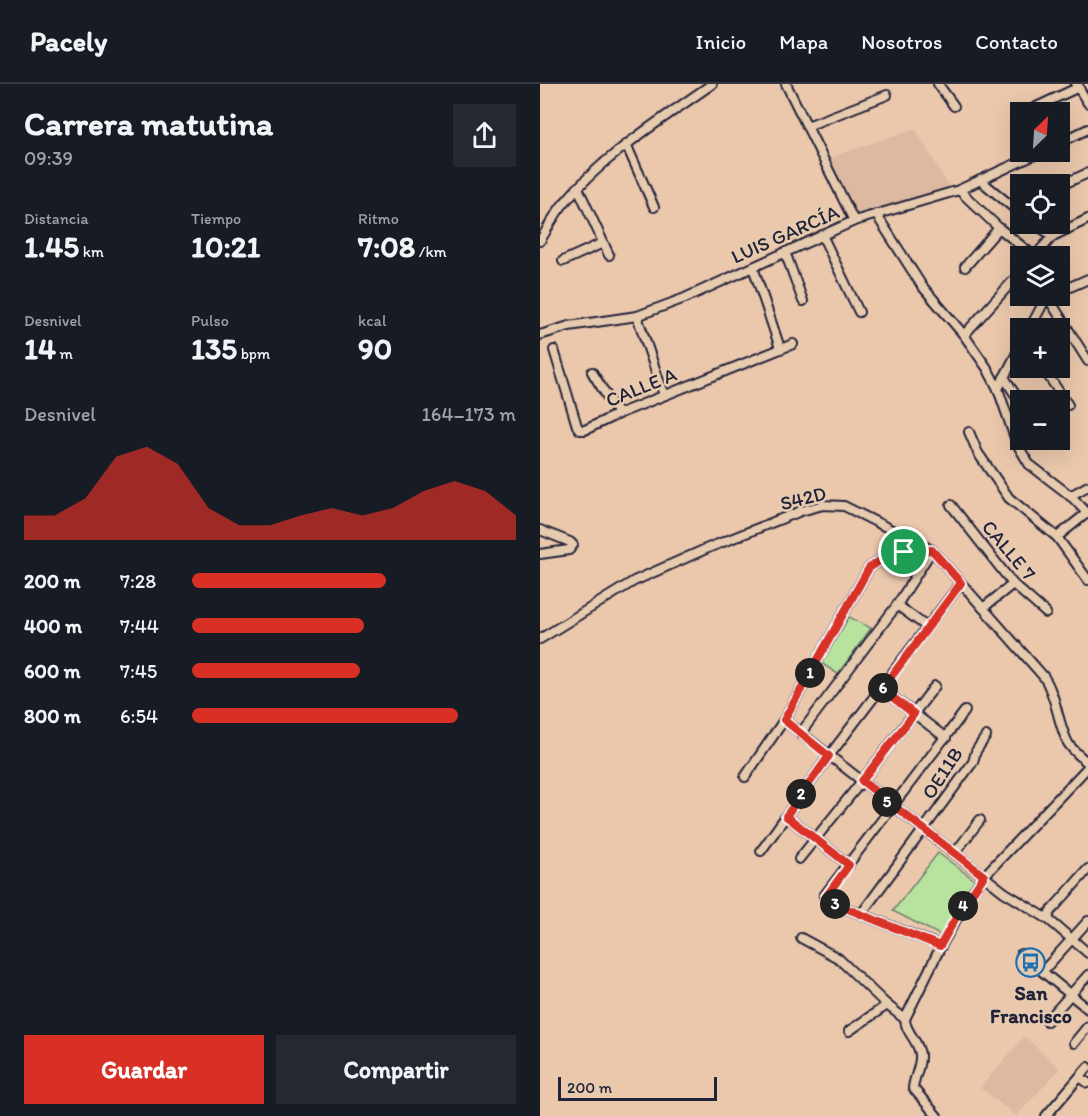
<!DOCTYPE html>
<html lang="es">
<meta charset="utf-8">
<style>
body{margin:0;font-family:Itim,sans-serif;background:#242831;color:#f1f3f6;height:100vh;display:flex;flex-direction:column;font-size:22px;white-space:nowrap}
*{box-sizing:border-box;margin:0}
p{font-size:20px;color:#9ea1a6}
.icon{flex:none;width:33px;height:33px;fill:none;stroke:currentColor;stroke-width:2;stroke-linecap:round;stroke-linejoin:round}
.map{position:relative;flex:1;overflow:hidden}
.sheet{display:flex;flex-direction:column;background:#171b24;width:540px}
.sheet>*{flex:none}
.needle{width:39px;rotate:25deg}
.tools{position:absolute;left:470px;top:18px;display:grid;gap:12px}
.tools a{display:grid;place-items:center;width:60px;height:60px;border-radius:0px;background:#171b24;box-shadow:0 6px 24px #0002;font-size:30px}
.scale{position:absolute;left:18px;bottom:15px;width:159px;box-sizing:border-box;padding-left:6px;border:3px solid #22223b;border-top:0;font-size:16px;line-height:21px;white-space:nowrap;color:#22223b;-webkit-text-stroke:4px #e7cbae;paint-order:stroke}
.pin{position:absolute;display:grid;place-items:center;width:51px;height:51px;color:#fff;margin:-26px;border:3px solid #fff;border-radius:50%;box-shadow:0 2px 6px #0007}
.km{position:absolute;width:30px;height:30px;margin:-15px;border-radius:50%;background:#222;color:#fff;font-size:16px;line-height:30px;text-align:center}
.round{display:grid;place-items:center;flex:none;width:63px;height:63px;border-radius:0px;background:#242831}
.summary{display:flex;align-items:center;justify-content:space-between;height:102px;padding:0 24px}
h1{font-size:33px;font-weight:800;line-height:45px}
.metrics{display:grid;grid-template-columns:repeat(3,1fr);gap:9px;height:102px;padding:6px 24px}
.metrics div{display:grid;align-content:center}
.metrics b{font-size:30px;font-weight:800}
.metrics small{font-size:16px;font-weight:400}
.metrics p{font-size:16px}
.chart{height:168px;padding:12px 24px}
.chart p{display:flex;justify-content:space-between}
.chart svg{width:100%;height:108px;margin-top:6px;fill:#d93025;opacity:.7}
.button{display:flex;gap:12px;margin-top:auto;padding:12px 24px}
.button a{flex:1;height:69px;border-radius:0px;background:#d93025;color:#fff;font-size:24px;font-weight:800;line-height:69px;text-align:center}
.button a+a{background:#242831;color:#f1f3f6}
ul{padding:0 24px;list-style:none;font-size:20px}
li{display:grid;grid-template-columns:96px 72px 1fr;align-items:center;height:45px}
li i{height:15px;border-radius:8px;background:#d93025}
header{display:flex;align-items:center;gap:36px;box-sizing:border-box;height:84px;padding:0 30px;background:#171b24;border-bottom:2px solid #363941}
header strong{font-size:28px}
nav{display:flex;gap:33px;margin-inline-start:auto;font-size:21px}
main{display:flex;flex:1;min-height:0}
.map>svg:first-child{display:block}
</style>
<header>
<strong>Pacely</strong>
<nav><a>Inicio</a><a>Mapa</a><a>Nosotros</a><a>Contacto</a></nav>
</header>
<main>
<section class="sheet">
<div class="summary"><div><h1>Carrera matutina</h1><p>09:39</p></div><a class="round"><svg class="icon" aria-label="share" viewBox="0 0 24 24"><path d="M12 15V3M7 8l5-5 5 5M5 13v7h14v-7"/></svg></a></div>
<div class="metrics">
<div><p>Distancia</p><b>1.45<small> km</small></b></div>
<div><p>Tiempo</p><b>10:21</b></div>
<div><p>Ritmo</p><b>7:08<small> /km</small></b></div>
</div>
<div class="metrics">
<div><p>Desnivel</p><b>14<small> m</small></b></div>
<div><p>Pulso</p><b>135<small> bpm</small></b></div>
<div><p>kcal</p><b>90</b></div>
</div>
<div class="chart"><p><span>Desnivel</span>164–173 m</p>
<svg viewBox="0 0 160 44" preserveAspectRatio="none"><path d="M0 44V34L10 34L20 27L30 10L40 6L50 13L60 31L70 38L80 38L90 34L100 31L110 34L120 31L130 24L140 20L150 24L160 34V44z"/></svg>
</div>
<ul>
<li><b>200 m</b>7:28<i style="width:60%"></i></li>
<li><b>400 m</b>7:44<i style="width:53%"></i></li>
<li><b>600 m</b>7:45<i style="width:52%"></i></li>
<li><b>800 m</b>6:54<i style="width:82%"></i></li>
</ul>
<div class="button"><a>Guardar</a><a>Compartir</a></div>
</section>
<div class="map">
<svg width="548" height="1032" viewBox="0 0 548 1032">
<rect width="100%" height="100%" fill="#ebc8ac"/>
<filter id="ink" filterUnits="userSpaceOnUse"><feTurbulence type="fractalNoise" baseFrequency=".0167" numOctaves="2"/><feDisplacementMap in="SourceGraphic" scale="12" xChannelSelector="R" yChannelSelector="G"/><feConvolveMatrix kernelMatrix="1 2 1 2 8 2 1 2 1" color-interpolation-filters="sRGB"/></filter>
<g filter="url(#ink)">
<g fill="#ddb9a2">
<path d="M376,46L411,106L317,133L289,74L361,49Z"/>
<path d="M484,952L520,985L476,1032L440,1004Z"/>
</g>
<g fill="#b8e39f" stroke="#6d826d" stroke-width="1.5">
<path d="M309,533L331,544L298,590L281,579Z"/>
<path d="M398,769L440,800L402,852L353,827Z"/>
</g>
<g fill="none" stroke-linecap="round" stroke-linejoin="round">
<defs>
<g id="minor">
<path d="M246,0L314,137"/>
<path d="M398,0L414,22"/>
<path d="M536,0L548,19"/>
<path d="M492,25L539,3"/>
<path d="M267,42L347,11"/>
<path d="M519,59L548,45"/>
<path d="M86,60L114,123"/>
<path d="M440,96L480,129"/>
<path d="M519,102L548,89"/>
<path d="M38,104L69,171"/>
<path d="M419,106L459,144L494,172"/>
<path d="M336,130L382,202L424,251L447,284L458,305L477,360L489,380L532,413L548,430"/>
<path d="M495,140L513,152"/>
<path d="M282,151L319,228"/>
<path d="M0,157C8,144 15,129 25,118C65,70 121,36 172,0"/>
<path d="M245,168L263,217"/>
<path d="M495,172L513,152L548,135"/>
<path d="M23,177L63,159"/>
<path d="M213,183L240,264"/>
<path d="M425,183L459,144"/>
<path d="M530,203L548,195"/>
<path d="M507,212L548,277"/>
<path d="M97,232L124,311"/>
<path d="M490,244L507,212"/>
<path d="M0,251L29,242L97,232L145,214L314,137L419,106L501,68"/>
<path d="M424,251L480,189"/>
<path d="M14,266L37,342L40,346H45L78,330L253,260"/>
<path d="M503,284L528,321"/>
<path d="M52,288L78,330"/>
<path d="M464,293L480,318"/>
<path d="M458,305L480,263"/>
<path d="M429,348L438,369L469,414L517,453L548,496"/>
<path d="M530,412L548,402"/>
<path d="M411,421L473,500L506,529"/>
<path d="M0,446L30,458L33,461L29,466L0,470"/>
<path d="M517,453L547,429"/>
<path d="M357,521L387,543"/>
<path d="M443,524L473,500"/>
<path d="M0,555L94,497L168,464L261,427L283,421L304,422L392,466L504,593C517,613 517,638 528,659C533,667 541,673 548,679"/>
<path d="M342,605L406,654"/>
<path d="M244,636L464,808L508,835L548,869"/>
<path d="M260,650L357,521L392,466"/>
<path d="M205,693L244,636L329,484L348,471L391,466"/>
<path d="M246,732L309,781"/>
<path d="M221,767L289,672L421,499"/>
<path d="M415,769L440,736"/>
<path d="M259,775L322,697L395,602"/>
<path d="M322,829L433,678L436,667L446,652"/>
<path d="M508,835L510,828L548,785"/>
<path d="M261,854L298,874L347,921L365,935"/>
<path d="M401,862L288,817L284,812L425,627"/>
<path d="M481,870L548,925"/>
<path d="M503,887L548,837"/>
<path d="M507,937L548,891"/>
<path d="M309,947L347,921"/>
<path d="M534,959L548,942"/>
<path d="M540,993L548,999"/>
<path d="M397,1032L373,1004C374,993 381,982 380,971C379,957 365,948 365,935L401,862L429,813L444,792L548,683"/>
<path d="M506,1032L548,983"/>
</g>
</defs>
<use href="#minor" stroke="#22223b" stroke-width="12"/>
<use href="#minor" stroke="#e7cbae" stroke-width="8"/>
</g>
</g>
<g fill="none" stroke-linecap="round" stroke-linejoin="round" filter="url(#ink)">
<defs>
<path id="route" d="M392,466L421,499L342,605L374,630L322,697L444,792L418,830L400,862L288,817L285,814L309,781L246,732L289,672L244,636L329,484L348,471Z"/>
</defs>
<use href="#route" stroke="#fff" stroke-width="12"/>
<use href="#route" stroke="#d93025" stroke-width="8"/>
</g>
<defs>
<symbol id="bus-ring" viewBox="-11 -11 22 22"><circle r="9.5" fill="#e7cbae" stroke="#1f6fb2" stroke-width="1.5"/><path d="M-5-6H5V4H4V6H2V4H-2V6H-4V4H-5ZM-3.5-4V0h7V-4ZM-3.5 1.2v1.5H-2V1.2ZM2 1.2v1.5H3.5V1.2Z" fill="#1f6fb2"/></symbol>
</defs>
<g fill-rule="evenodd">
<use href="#bus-ring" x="474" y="862" width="33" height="33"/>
</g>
<g text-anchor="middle" stroke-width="5" stroke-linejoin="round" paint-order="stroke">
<g font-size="20" fill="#22223b" stroke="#e7cbae">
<text transform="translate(245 150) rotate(-24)" y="7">LUIS GARCÍA</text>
<text transform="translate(101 303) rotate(-22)" y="7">CALLE A</text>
<text transform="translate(263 414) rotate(-14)" y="7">S42D</text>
<text transform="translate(469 466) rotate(50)" y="7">CALLE 7</text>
<text transform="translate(402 689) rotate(-57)" y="7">OE11B</text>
</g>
<g font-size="20" font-weight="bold" fill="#22223b" stroke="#e7cbae">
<text x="491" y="916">San<tspan x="491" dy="23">Francisco</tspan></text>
</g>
</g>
</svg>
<div class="tools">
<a><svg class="needle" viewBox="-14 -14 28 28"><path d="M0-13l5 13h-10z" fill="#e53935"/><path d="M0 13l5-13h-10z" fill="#9ea1a6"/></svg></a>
<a><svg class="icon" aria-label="locate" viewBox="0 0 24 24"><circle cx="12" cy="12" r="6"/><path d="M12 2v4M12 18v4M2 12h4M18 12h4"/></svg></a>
<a><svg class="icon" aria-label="layers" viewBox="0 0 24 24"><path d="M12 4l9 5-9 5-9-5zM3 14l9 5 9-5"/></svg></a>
<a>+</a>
<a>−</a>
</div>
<div class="scale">200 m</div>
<div class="pin" style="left:364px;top:468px;background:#1e9e55"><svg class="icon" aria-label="arrive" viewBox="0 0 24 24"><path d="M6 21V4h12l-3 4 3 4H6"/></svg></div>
<b class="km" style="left:270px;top:589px">1</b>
<b class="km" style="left:261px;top:710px">2</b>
<b class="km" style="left:295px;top:820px">3</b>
<b class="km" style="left:423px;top:822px">4</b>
<b class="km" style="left:347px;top:718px">5</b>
<b class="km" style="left:343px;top:604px">6</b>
</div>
</main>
